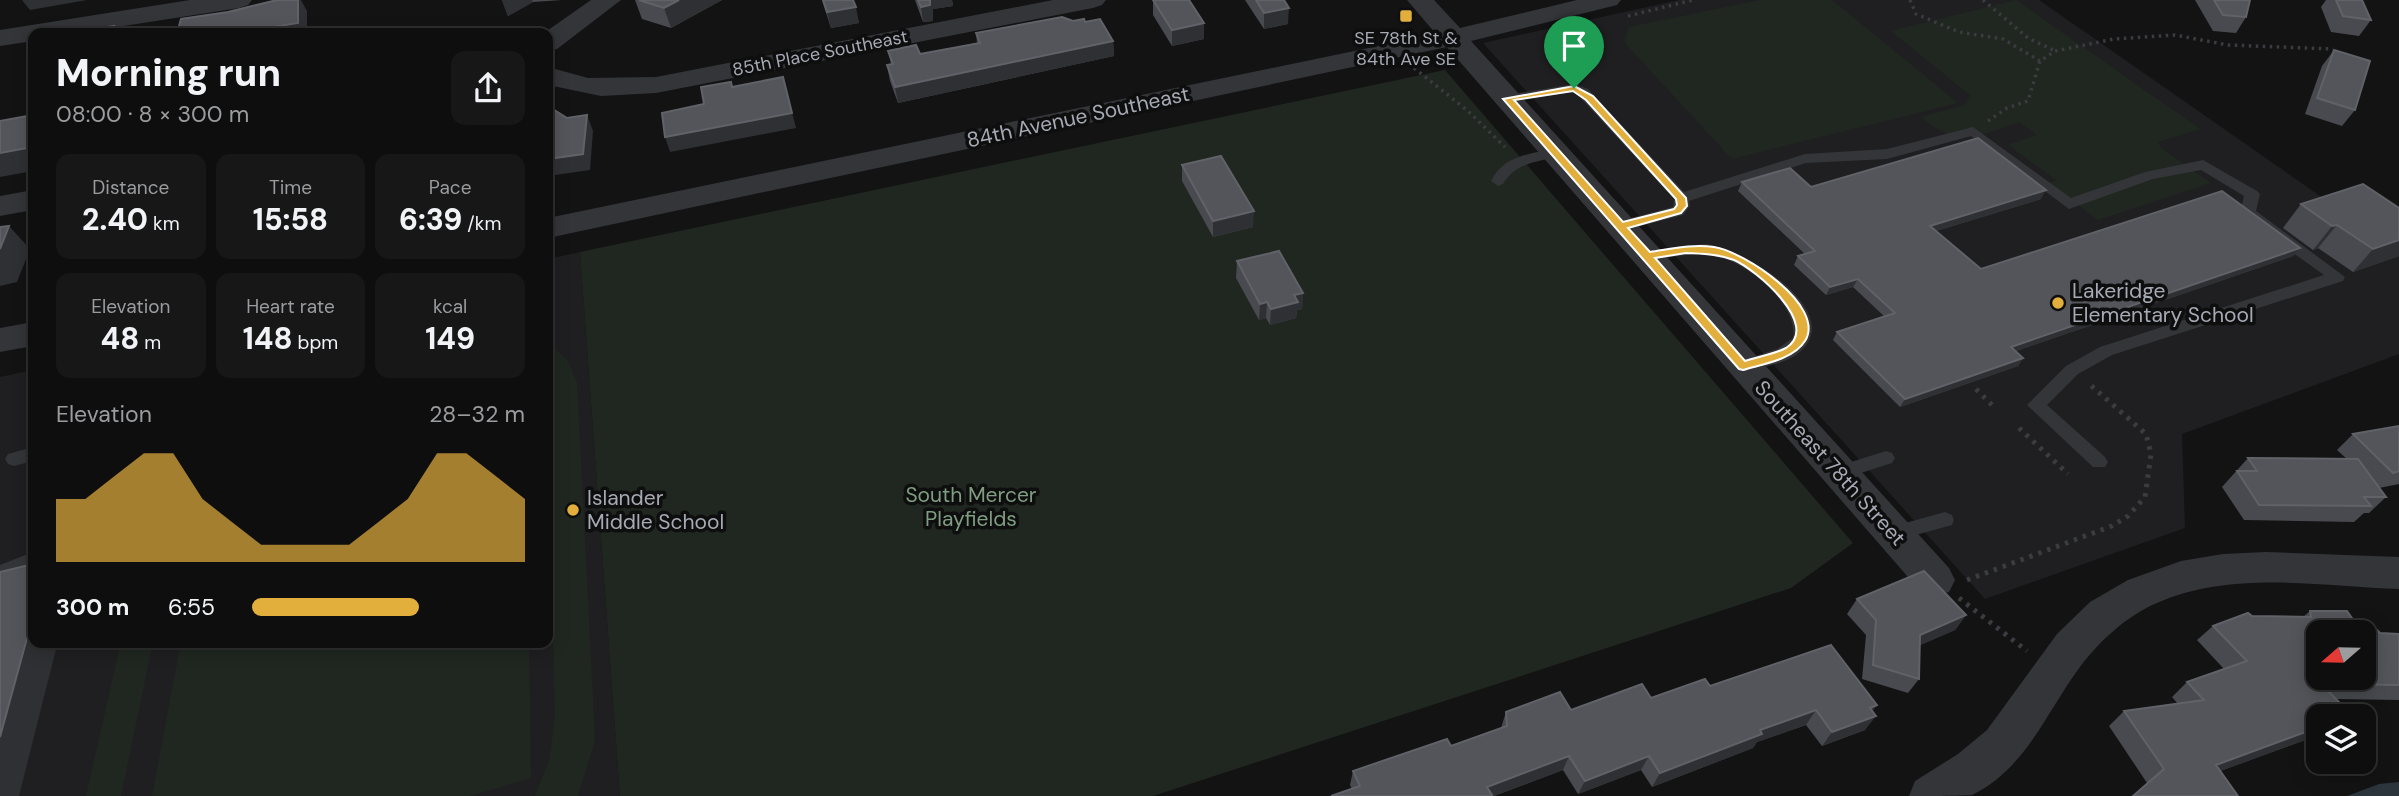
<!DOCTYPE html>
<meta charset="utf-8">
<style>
body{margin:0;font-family:"DM Sans",sans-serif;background:#171718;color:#f1f3f6;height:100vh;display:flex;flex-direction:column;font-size:26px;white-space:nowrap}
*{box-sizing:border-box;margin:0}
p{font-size:23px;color:#9b9c9e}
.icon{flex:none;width:38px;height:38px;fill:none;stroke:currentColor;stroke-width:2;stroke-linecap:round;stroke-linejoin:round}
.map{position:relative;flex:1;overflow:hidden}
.side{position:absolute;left:28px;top:28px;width:525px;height:620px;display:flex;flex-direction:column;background:#0e0e0f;border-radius:14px;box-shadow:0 4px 18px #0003,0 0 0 2px #2e2e2f}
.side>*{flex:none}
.needle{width:46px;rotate:250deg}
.buttons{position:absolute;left:2306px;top:620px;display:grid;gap:14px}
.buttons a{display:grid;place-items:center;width:70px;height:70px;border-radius:14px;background:#0e0e0f;box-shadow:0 4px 18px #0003,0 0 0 2px #2e2e2f;font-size:35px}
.pin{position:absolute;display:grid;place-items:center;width:60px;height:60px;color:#fff;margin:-72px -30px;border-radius:50% 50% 50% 0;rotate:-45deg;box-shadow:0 0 7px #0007}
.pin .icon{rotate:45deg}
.round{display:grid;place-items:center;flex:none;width:74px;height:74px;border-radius:14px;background:#171718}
.headline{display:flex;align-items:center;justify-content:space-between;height:119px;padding:0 28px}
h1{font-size:38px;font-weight:800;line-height:52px}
.stats{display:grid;grid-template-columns:repeat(3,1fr);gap:10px;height:119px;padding:7px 28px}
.stats div{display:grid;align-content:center;border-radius:14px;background:#171718;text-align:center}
.stats b{font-size:30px;font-weight:800}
.stats small{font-size:19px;font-weight:400}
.stats p{font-size:19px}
.chart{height:196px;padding:14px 28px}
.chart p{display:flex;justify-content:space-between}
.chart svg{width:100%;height:126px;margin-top:7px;fill:#e2af3d;opacity:.7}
ul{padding:0 28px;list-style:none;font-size:23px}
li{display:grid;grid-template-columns:112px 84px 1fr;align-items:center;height:52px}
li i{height:18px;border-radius:9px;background:#e2af3d}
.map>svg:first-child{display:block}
</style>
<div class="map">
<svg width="2399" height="796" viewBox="0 0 2399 796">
<rect width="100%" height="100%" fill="#131314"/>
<g fill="#1f1f21">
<path d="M1679,0H2039L2399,251V354L2182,434L2185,528L1985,599L1483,43Z"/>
<path d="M580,252L620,796H0V377L33,370V642H548V259Z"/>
</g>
<g fill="#202720">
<path d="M1760,0H1832L1958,103L1732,159L1624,42L1629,27Z"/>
<path d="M2016,0L2200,129L2158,142L2161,148L2211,183L2098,220L2049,183L2056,180L2008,145L2037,135L2020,122C1974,136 1962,150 1921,117L1965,105L1970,95L1891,31Z"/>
<path d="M1445,70L1853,543L1791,588L1153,796H620L580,252Z"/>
<path d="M548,341L567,360L577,383L595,740L578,796H535L550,758L555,715L548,452Z"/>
<path d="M121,642H153L121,796H86Z"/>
<path d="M181,642H529L531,778L470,796H152Z"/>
</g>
<path fill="#2d353c" d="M2399,782V796H2347L2379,784Z"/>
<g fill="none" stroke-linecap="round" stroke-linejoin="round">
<g stroke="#3a3c40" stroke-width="3.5" stroke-dasharray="2.5 4.5" stroke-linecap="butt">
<path d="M1910,0L1916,14L1959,32L2003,39L2040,61"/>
<path d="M1983,0L2028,38L2055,51"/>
<path d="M1628,16L1693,0"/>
<path d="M1414,68L1468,111L1505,147"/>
<path d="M1988,121L2007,108L2028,101L2040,61L2055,51L2114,39L2175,35L2228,45L2333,49"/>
</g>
<g stroke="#3a3c40" stroke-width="5" stroke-dasharray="3.5 6" stroke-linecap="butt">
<path d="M1976,389L1993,406"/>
<path d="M2019,428L2068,474"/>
<path d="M1967,580L2112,526L2128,516L2145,497L2151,454L2146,434L2087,382"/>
<path d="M1959,598L2027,651"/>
</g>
<g fill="#343539" fill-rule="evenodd">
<path d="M1574,84L1588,89L1684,192L1805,154L1887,149L1973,127L2071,198L2145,172L2203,160L2257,191L2260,194L2256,211L2345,277L2343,281L2112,355L2078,374L2047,405L2105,457L2108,462L2105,467H2093L2027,405L2066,366L2100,347L2324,275L2243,217L2240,213L2244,196L2201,170L2153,179L2069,209L1971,136L1887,159L1806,163L1689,201L1690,206L1683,215L1621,231L1616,230L1613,226L1616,222L1673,207L1674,199L1578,95L1572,92L1507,103L1500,99L1507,95Z"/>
<path d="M1556,148L1561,150L1563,153L1561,156C1538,162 1516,162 1503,184L1498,186L1491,181C1504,155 1530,154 1556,148Z"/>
<path d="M1704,244C1738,246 1843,307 1803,349C1789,364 1762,367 1743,372L1737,370L1734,366L1737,362L1777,349L1793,338C1799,303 1744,260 1712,255C1691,252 1668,258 1647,261L1639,256L1647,251Z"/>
<path d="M33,447V461L14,466L8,464L5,459L8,454Z"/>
<path d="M1886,451L1892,453L1895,458L1892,463L1839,480L1832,478L1830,473L1832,468Z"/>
<path d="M1945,512L1952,515L1954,520L1952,525L1894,541L1887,538L1884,533L1887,528Z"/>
<path d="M33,552V568L0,582V565Z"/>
</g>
<g fill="#343539" fill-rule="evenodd">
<path d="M190,0H252L248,5L239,8L79,33H33V41L0,46V30Z"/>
<path d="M591,0H621L557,49L548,51V33H544Z"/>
<path d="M1053,0H1106L1102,5L1093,8L656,93L601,96L548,85V67L588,78L656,77Z"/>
<path d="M1407,0H1434L1460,28L1577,0H1621L1617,5L1471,41L1949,568L1955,580L1949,592L1935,596L1921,592L1447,47L548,238V218L1436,34Z"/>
<path d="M33,190V210L0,216V196Z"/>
<path d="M33,322V346L0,352V328Z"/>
<path d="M2266,552L2399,557V589C2322,586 2230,570 2157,603C2126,616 2097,643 2077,671C2046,714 2024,770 1972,795C1960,796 1924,796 1909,796L1915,781L1958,754L1987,730L2057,634L2090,602L2128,580L2181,561L2223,554Z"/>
</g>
</g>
<g fill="#494a4f">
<path d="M502,0H562L533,2L508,16Z"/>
<path d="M635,0H722L671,28L642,19Z"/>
<path d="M822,0H853L859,23L831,28Z"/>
<path d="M915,0H952L953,6L933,9V21L923,22Z"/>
<path d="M1153,0L1204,39L1172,46L1153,15Z"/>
<path d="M1245,0H1284L1288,24L1264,29Z"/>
<path d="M2195,0H2250L2246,17L2236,33L2213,31Z"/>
<path d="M2326,0H2362L2371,20L2359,36L2331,32L2321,7Z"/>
<path d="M1073,21L1085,22L1113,41L1114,56L898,103L890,81L887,65L891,64L888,51L920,54L977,43L976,33Z"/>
<path d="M2334,50L2355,110L2342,126L2305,114L2322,66Z"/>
<path d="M1182,165L1253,227L1213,237L1182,181Z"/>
<path d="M1742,182L2041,199L1936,231L1981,269L2300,248L2293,256L2016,351L2023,358L2018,366L1900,407L1833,340L1837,332L1885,317L1853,287L1826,295L1794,265L1798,256L1805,254L1738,191Z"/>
<path d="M2301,204L2399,208V256L2353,272L2318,248L2313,250L2283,228Z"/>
<path d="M1237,261L1303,293L1302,309L1297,310L1296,318L1270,325L1266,318L1259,320L1236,278Z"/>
<path d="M2399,426V484L2379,488L2386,497L2369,513H2364L2354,522L2244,520L2222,487L2248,458L2347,459L2337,450L2353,434Z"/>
<path d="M1857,599L1966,615L1955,630L1920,645L1919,679L1908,693L1862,679L1866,635L1847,614Z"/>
<path d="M2310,611L2359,628L2380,633L2399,634V700L2336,699L2319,716V735L2220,771L2147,783L2109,726L2124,711L2178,704L2172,697L2187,682L2224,669L2197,640L2213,626L2303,617Z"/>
<path d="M1710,686L1872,712L1865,730L1822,746L1806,725L1757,742L1753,748L1652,787L1641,770L1578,794L1563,770L1494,796H1331L1352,789L1350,785L1353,771L1451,746L1501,728L1506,712L1571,710L1651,698Z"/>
</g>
<g fill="#2f3033">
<path d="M22,0H87L30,10Z"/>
<path d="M298,0H301L307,11V33H235Z"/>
<path d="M502,0H532L533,2L508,16Z"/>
<path d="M679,0H722L671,28L664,8Z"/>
<path d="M930,0H952L953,6L933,9V21L923,22L921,7Z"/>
<path d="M856,7L859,23L831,28L827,12Z"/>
<path d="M1289,8L1288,24L1264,29V13Z"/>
<path d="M1204,23V39L1172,46V30Z"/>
<path d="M114,26L120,33H112Z"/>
<path d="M1113,41L1114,56L898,103L895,87Z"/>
<path d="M783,77L796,128L670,152L665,137Z"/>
<path d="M587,115L593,131L590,170L548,176V159Z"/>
<path d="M33,147V171L0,177V153Z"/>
<path d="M2046,190L2041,199L1926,234L1930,226Z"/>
<path d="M1254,211L1253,227L1213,237V221Z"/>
<path d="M2337,225L2318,248L2313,250L2332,226Z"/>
<path d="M9,226L30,249L17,282L0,286V236Z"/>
<path d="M2399,240V256L2353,272L2373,249Z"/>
<path d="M2300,248L2293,256L2005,355L2011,347Z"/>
<path d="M1858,279L1853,287L1826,295L1830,287Z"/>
<path d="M1303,293L1302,309L1297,310L1296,318L1270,325L1271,309L1294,295Z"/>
<path d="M1267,302L1266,318L1259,320L1260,304Z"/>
<path d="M2023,358L2018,366L1900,407L1905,399Z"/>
<path d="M33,605V642H55L54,647L56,649L19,796H0V737Z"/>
<path d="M1966,615L1955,630L1909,650L1920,635Z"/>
<path d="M1877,705L1867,719L1876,716L1865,730L1822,746L1832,732L1870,708Z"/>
<path d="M1816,710L1806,725L1757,742L1753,748L1652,787L1660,773L1760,730Z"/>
<path d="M2319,727V735L2199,779L2216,765Z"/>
<path d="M1569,756L1563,770L1494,796H1484L1487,787Z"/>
<path d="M1649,756L1641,770L1578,794L1585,781Z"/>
</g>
<g fill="#53555a" stroke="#606268" stroke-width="2" fill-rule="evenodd">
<path d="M277,0H298V23L235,33H177L181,19L228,12Z"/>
<path d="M639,0H679L664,8Z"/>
<path d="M823,0H853L856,7L827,12Z"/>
<path d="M918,0H930V5L921,7Z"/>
<path d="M1153,0H1189L1204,23L1172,30Z"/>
<path d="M1256,0H1284L1289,8L1264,13Z"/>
<path d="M2214,0H2250L2246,17L2223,15Z"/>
<path d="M2336,0H2362L2371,20L2343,16Z"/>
<path d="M1062,17L1073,21L1084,19L1085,22L1100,19L1113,41L895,87L887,65L893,64L888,51L916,45L920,54L980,43L976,33Z"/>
<path d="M114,26L112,33H82L83,31Z"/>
<path d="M2334,50L2370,61L2355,110L2317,98Z"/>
<path d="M783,77L792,113L665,137L662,113L704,104L701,87L731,82L732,87Z"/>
<path d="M548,106L567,118L587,115L583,154L548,159Z"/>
<path d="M33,115V147L0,153V121Z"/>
<path d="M1978,138L2046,190L1930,226L1981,269L2222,191L2300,248L2011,347L2023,358L1905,399L1837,332L1895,313L1858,279L1830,287L1798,256L1815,251L1742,182L1790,168L1811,187Z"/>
<path d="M1221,156L1254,211L1213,221L1182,165Z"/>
<path d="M2363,184L2399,208V240L2373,249L2337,225L2332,226L2301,204Z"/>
<path d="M9,226L0,249V227Z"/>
<path d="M1279,251L1303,293L1294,295L1298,302L1271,309L1267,302L1260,304L1237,261Z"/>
<path d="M2399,426V471L2393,473L2353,434Z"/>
<path d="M2248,458L2358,459L2386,497H2364L2371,506L2259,505L2237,471H2257Z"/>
<path d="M33,564V605L27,627H30L0,737V572Z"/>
<path d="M1924,571L1966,615L1920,635L1919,679L1873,665L1876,620L1857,599Z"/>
<path d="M2310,611H2347L2359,628L2376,629L2380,633L2399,634V685L2321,684L2352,715L2319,716V727L2216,765L2238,796H2133L2164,769L2124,711L2204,700L2187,682L2247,661L2213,626L2248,613L2252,616L2311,617ZM2319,632H2364V677H2319Z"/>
<path d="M1831,645L1877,705L1870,708L1876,716L1832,732L1816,710L1760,730L1762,734L1660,773L1649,756L1585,781L1569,756L1487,787L1492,795L1489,796H1331L1360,786L1353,771L1447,739L1451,746L1507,726L1506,712L1560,692L1571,710L1642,684L1651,698L1705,679L1710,686Z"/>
</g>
<path fill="#e2af3d" stroke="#fff" stroke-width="2" fill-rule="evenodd" d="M1574,86L1593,96L1686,198L1687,206L1681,213L1628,228L1650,252C1671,249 1692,244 1714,247C1743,251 1827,306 1805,341C1793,360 1762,364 1743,370L1739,369L1503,99ZM1573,91L1586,100L1676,199L1677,205L1674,209L1623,222L1514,100ZM1686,253C1703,254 1718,254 1734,260C1755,269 1822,325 1786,348C1775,354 1757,357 1745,361L1655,258Z"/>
<g fill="#e2af3d" stroke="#0e0e0f" stroke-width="2.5">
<rect x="1399" y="9" width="14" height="14" rx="3.5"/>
<circle cx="2058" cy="303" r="7"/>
<circle cx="573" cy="510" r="7"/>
</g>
<g text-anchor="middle" stroke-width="7" stroke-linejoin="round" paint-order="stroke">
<g font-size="18" fill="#a6aab4" stroke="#0e0e0f">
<text x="1406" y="44">SE 78th St &amp;<tspan x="1406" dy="21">84th Ave SE</tspan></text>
</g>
<g font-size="18" fill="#a6aab4" stroke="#0e0e0f">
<text transform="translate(820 53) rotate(-11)" y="6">85th Place Southeast</text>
</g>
<g font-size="21" fill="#a6aab4" stroke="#0e0e0f">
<text transform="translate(1078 117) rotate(-12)" y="7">84th Avenue Southeast</text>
<text transform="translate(1830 463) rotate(48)" y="7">Southeast 78th Street</text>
</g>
<g font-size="21" fill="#a6aab4" stroke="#0e0e0f" text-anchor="start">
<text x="2072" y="298">Lakeridge<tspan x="2072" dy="24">Elementary School</tspan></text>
<text x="587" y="505">Islander<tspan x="587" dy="24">Middle School</tspan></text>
</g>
<g font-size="21" fill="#7e9d81" stroke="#0e0e0f">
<text x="971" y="502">South Mercer<tspan x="971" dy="24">Playfields</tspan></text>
</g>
</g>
</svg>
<div class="buttons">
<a><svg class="needle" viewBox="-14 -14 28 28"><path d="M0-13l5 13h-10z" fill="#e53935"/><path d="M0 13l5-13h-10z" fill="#9b9c9e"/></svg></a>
<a><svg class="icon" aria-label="layers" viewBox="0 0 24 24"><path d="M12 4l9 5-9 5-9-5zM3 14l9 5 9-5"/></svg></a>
</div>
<div class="pin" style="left:1574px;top:88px;background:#1e9e55"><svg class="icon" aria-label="arrive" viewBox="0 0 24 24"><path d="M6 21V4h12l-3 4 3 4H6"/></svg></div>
<section class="side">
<div class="headline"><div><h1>Morning run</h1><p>08:00 · 8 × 300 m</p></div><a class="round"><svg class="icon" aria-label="share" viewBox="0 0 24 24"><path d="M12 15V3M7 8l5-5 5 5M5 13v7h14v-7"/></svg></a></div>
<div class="stats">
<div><p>Distance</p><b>2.40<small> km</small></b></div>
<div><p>Time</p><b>15:58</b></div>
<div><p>Pace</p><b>6:39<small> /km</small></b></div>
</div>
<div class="stats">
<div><p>Elevation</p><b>48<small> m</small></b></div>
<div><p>Heart rate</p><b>148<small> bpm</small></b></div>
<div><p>kcal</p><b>149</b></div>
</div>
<div class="chart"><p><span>Elevation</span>28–32 m</p>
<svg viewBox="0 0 160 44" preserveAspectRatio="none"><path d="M0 44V22L10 22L20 14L30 6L40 6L50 22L60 30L70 38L80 38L90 38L100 38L110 30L120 22L130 6L140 6L150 14L160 22V44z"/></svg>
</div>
<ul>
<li><b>300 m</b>6:55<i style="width:61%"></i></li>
</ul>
</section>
</div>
